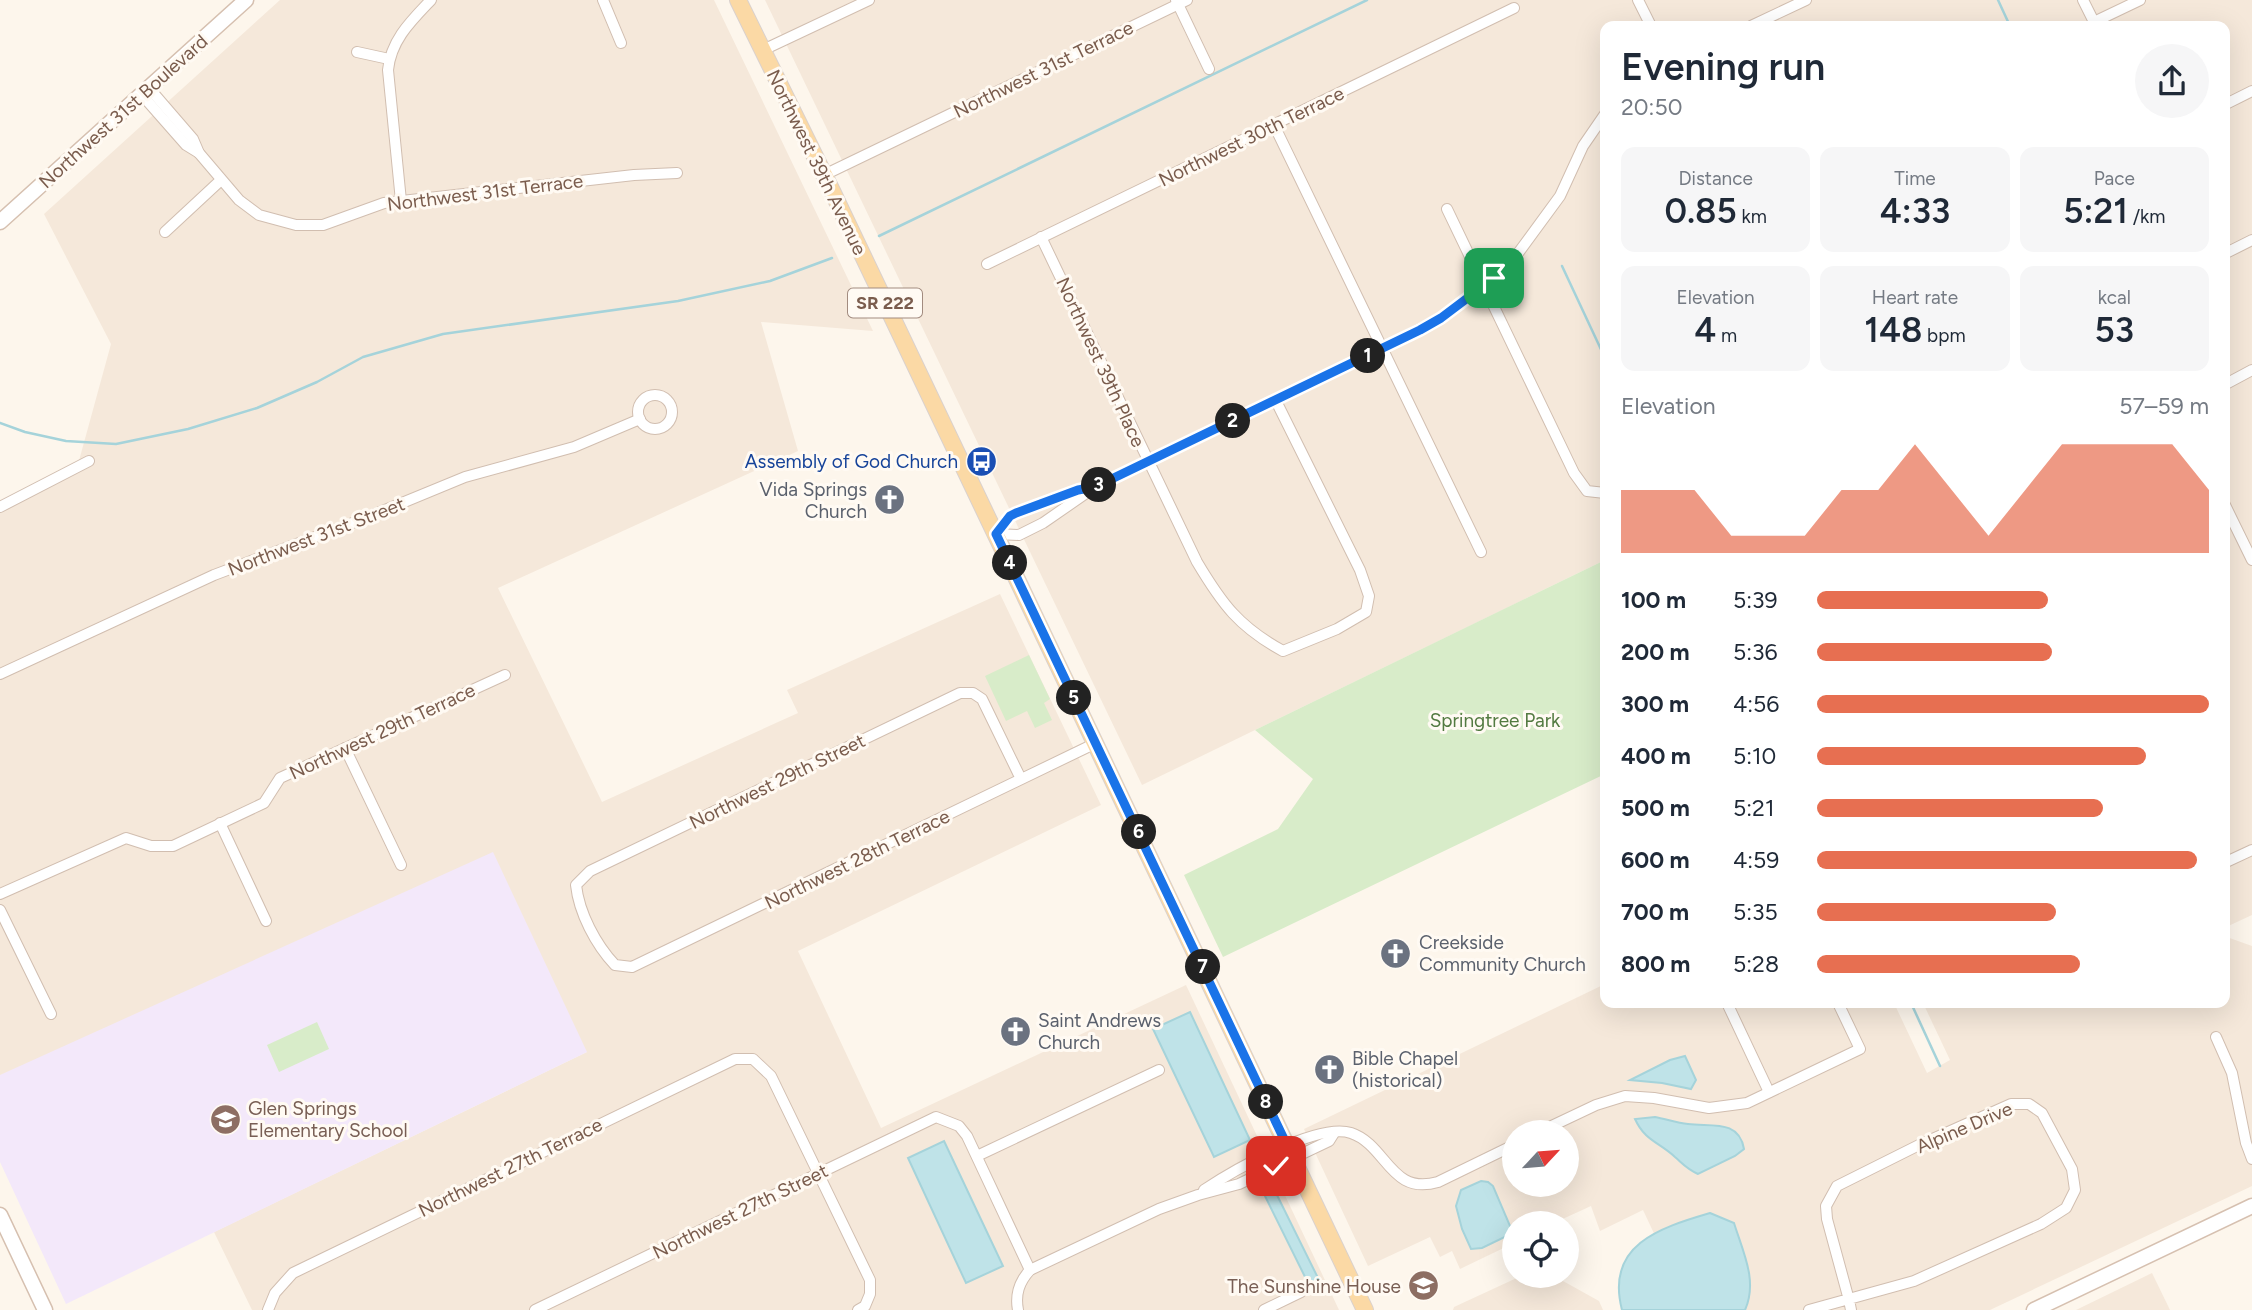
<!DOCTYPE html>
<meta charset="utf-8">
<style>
body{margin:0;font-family:Figtree,sans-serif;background:#f6f6f7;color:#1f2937;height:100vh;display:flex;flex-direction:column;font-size:26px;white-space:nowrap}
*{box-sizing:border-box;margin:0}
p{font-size:23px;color:#747a83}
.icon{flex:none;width:38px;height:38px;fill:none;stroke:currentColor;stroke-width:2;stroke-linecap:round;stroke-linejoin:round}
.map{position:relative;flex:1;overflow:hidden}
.side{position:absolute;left:1600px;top:21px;width:630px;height:987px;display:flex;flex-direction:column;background:#fff;border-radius:14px;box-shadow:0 7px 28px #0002}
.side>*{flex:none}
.needle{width:46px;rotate:64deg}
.buttons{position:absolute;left:1502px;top:1120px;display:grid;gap:14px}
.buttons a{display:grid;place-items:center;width:77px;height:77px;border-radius:50%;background:#fff;box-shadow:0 7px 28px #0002;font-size:35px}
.pin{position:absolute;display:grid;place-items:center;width:60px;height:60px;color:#fff;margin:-30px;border-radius:14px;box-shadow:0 4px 10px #0006}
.km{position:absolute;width:35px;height:35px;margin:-18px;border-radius:50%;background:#222;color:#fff;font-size:19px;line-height:35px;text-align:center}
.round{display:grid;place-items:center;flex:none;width:74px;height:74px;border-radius:37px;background:#f6f6f7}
.summary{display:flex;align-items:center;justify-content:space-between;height:119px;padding:0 21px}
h1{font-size:38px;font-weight:600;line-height:52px}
.stats{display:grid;grid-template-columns:repeat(3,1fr);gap:10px;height:119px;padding:7px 21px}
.stats div{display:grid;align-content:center;border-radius:14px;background:#f6f6f7;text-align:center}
.stats b{font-size:35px;font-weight:600}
.stats small{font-size:19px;font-weight:400}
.stats p{font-size:19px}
.chart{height:196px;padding:14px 21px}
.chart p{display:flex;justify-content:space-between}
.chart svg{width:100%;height:126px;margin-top:7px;fill:#e76f51;opacity:.7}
ul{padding:0 21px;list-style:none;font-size:23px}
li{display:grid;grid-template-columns:112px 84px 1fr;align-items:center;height:52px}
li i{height:18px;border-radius:9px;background:#e76f51}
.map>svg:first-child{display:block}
</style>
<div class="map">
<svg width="2252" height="1310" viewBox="0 0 2252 1310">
<rect width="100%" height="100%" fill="#fdf6ec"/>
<g fill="#f5e8da" fill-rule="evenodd">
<path d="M280,0H714L873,331L761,322L798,451L498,588L602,802L798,713L787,690L1000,594L1101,805L798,951L881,1128L1186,985L1339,1310H252L214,1232L587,1052L0,1075V511L77,468L111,344L44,214Z"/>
<path d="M765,0H2252V915L2224,928V26H1605V560L1142,785Z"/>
<path d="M2224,936L2252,946V1186L1990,1310H1690L1643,1210L1600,1231L1591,1206L1554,1223H1514V1243L1460,1269L1452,1251L1440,1257L1430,1237L1368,1266L1304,1129L1605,984V1003H1894L1927,1073L1950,1060L1923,1003H2224ZM1514,1132H1566V1185H1514Z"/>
<path d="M2152,1273L2170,1310H2076Z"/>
<path d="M1521,1276H1554L1599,1301L1603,1310H1453L1454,1307Z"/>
</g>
<path fill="#f3e8fa" d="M493,852L587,1052L66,1304L0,1162V1075Z"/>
<g fill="#d8ecc9">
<path d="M1605,560V774L1223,957L1184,875L1278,829L1313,779L1255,730Z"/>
<path d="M1029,655L1050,699L1044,703L1052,720L1035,728L1027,711L1006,721L985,676Z"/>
<path d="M317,1022L329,1049L279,1072L267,1045Z"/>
</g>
<g fill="#bfe3e8" stroke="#a5d3da" stroke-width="2">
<path d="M1190,1012L1250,1140L1214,1157L1153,1029Z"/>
<path d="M1685,1056L1696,1080L1691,1089L1662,1083L1630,1080L1670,1060Z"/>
<path d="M1655,1117C1666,1119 1677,1123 1688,1124C1711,1127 1739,1119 1744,1149L1735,1156L1698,1174C1687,1169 1684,1165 1675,1157C1659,1142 1645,1141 1635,1119Z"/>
<path d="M944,1141L1003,1266L966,1283L908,1158Z"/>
<path d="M1481,1181L1488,1182L1493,1186L1513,1233L1482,1248L1471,1249L1462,1229L1456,1206L1461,1190Z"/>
<path d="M1273,1187L1320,1282L1310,1287L1263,1192Z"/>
<path d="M1710,1213L1734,1223C1743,1252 1758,1281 1745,1310H1622C1605,1245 1659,1228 1710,1213Z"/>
</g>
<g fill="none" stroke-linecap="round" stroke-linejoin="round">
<g stroke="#a5d3da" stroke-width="2.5">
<path d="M1998,0L2010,26"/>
<path d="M879,236L1367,0"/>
<path d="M1562,266L1605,358"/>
<path d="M0,423L25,432L66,441L116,444L188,429L257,408L317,382L363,357L443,334L678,301L770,281L832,258"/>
<path d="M1911,1003L1940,1066"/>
</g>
<defs>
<g id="street">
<path d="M603,0L621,43"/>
<path d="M1176,0L1209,69"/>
<path d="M1638,0L1651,26"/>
<path d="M2083,0L2096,26"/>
<path d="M2094,22L2140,0"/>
<path d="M1751,26L1806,0"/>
<path d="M763,50L869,0"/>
<path d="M357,52L389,59"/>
<path d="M149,88L193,139L199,153L239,200L259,215L296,225H323L384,203L634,175L677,173"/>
<path d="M142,95L186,145L199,153"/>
<path d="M2224,105L2252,91"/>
<path d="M1274,125L1481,552"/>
<path d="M824,175L1187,0"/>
<path d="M401,201L388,70C391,40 411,21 431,0"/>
<path d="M1447,209L1574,473L1587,491L1605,493"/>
<path d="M165,232L221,180"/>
<path d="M1041,237L1197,562C1222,604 1239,627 1283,651L1337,629L1366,612L1369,596L1360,570L1276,401"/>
<path d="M2224,254L2252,240"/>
<path d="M987,264L1514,8"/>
<path d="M2224,385L2252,370"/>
<circle cx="655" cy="412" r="17"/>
<path d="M2224,503L2252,560"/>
<path d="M0,507L89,461"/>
<path d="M996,534L1019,535L1043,523L1095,487L1382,349L1441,318L1484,286L1516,256L1560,196L1583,146L1605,114"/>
<path d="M996,534L1010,516L1016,513L1078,490L1091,488"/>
<path d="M0,674L214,575L363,519L465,477L574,447L640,419"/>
<path d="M345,748L401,865"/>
<path d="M1021,779L982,699L973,693H960L590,871L576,885C579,913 596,945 615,965L632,967L1096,743"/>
<path d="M220,823L266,921"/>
<path d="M2224,863L2252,850"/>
<path d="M0,894L126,838L151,846H173L264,803L280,778L505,675"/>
<path d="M0,910L51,1014"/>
<path d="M1727,1003L1769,1092"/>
<path d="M2216,1037L2232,1073L2246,1143L2252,1159"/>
<path d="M1539,1132L1596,1105L1625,1096L1654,1098L1709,1108L1747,1103L1860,1049L1838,1003"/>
<path d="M977,1156L1159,1070"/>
<path d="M1204,1190C1232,1171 1318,1122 1351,1133C1387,1145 1390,1196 1438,1182L1514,1145"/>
<path d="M268,1310L275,1293L293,1273L735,1059H753L771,1076L870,1280V1294L865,1306L858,1310"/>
<path d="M535,1310L936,1117L959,1126L967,1136L1030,1270"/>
<path d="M1018,1310C1015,1294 1019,1282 1030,1270L1159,1209L1198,1195L1239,1184L1329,1141L1334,1133"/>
<path d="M1264,1310L1301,1292"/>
<path d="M1809,1310L1914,1281L2041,1224L2066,1208L2075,1190L2072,1169L2042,1113L2029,1104H2011L1919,1145L1837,1186L1826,1206L1827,1219L1849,1300L1851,1310"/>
</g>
<g id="secondary">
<path d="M0,222L246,0"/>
<path d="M0,1215L45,1310"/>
<path d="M2034,1310L2252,1206"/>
</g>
<path id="primary" d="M738,0L833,193L1365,1310"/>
</defs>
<use href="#street" stroke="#d1beb0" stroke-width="12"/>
<use href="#secondary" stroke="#d6c0b0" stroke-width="17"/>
<use href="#primary" stroke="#dad1cd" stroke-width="18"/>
<use href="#street" stroke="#fff" stroke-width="10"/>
<use href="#secondary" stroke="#fff" stroke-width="14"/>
<use href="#primary" stroke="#fbd9a5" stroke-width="16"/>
</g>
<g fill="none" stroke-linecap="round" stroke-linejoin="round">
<defs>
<path id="route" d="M1276,1166L1293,1158L996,534L1010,516L1016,513L1078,490L1095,487L1420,330L1441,318L1494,278"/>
</defs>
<use href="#route" stroke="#fff" stroke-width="14"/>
<use href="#route" stroke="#1a73e8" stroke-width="9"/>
</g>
<defs>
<symbol id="bus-disc" viewBox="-11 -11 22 22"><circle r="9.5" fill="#1a4fb4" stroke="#fffaf3"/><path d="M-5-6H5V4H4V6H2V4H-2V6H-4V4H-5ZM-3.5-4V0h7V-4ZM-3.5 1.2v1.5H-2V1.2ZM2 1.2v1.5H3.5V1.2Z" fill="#fff"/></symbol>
<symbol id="church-disc" viewBox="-11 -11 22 22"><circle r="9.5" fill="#6b7280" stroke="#fffaf3"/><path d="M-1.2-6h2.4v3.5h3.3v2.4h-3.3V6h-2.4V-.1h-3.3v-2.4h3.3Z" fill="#fff"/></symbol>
<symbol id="school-disc" viewBox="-11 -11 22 22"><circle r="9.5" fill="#8d6e63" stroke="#fffaf3"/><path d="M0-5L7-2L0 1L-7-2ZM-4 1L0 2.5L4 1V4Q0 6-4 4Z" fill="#fff"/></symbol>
</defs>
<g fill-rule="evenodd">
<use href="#bus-disc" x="964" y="444" width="35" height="35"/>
<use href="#church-disc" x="872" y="482" width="35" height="35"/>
<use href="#church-disc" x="1378" y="936" width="35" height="35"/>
<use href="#church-disc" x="998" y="1014" width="35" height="35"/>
<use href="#church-disc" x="1312" y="1052" width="35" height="35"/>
<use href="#school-disc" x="208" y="1102" width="35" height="35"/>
<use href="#school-disc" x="1406" y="1268" width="35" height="35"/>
</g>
<g text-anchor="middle" stroke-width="6" stroke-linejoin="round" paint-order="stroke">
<rect fill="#fffaf3" stroke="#a28b7f" stroke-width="2" x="848" y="288.5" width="74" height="29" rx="5"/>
<g font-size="18" font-weight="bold" fill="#7a5c4d">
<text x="885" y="309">SR 222</text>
</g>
<g font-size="19" fill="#7a5c4d" stroke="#fffaf3">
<text transform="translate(1043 69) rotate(-26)" y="7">Northwest 31st Terrace</text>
<text transform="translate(123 111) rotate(-42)" y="7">Northwest 31st Boulevard</text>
<text transform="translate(1251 136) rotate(-26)" y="7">Northwest 30th Terrace</text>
<text transform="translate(817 162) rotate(64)" y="7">Northwest 39th Avenue</text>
<text transform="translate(485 192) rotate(-7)" y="7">Northwest 31st Terrace</text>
<text transform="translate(1101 362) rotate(65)" y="7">Northwest 39th Place</text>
<text transform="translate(316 536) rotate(-21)" y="7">Northwest 31st Street</text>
<text transform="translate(382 731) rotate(-25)" y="7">Northwest 29th Terrace</text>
<text transform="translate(777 781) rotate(-26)" y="7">Northwest 29th Street</text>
<text transform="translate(857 859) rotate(-26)" y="7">Northwest 28th Terrace</text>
<text transform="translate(1964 1127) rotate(-23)" y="7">Alpine Drive</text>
<text transform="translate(510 1167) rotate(-26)" y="7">Northwest 27th Terrace</text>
<text transform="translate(740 1211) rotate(-26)" y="7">Northwest 27th Street</text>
</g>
<g font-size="19" fill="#164399" stroke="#fffaf3" text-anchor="end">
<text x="958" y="468">Assembly of God Church</text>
</g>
<g font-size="19" fill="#5b616d" stroke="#fffaf3" text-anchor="start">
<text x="867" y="496" text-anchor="end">Vida Springs<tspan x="867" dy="22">Church</tspan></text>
<text x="1419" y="949">Creekside<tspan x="1419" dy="22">Community Church</tspan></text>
<text x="1038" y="1027">Saint Andrews<tspan x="1038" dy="22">Church</tspan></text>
<text x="1352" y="1065">Bible Chapel<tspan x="1352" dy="22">(historical)</tspan></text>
</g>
<g font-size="19" fill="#537a41" stroke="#fffaf3">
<text x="1495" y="727">Springtree Park</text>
</g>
<g font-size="19" fill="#785e54" stroke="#fffaf3" text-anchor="start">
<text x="248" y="1115">Glen Springs<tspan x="248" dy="22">Elementary School</tspan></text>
<text x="1401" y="1293" text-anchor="end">The Sunshine House</text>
</g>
</g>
</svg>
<div class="buttons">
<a><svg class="needle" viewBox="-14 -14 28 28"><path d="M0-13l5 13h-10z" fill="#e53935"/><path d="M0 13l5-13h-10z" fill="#747a83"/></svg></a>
<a><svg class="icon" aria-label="locate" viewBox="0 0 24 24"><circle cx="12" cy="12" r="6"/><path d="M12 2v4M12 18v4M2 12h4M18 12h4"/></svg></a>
</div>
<div class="pin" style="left:1494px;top:278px;background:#1e9e55"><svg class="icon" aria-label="arrive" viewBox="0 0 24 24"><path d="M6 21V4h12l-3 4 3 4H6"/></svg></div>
<div class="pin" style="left:1276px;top:1166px;background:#d93025"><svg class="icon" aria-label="check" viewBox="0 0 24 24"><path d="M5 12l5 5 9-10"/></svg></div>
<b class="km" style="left:1368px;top:356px">1</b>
<b class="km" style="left:1233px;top:421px">2</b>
<b class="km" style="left:1099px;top:485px">3</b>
<b class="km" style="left:1010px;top:563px">4</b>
<b class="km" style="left:1074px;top:698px">5</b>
<b class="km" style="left:1139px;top:832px">6</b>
<b class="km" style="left:1203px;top:967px">7</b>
<b class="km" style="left:1266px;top:1102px">8</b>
<section class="side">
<div class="summary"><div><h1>Evening run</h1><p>20:50</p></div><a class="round"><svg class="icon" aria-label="share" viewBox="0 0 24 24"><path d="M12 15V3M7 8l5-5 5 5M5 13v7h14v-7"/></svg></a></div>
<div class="stats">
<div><p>Distance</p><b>0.85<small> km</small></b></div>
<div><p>Time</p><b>4:33</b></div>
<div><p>Pace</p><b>5:21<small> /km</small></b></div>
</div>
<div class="stats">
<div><p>Elevation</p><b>4<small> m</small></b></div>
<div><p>Heart rate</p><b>148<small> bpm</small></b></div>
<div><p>kcal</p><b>53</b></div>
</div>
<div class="chart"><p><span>Elevation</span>57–59 m</p>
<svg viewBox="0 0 160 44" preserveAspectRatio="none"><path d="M0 44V22L10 22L20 22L30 38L40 38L50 38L60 22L70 22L80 6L90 22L100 38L110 22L120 6L130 6L140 6L150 6L160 22V44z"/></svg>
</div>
<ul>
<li><b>100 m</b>5:39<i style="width:59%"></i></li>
<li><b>200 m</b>5:36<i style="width:60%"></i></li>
<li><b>300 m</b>4:56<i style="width:100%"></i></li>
<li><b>400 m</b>5:10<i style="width:84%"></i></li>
<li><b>500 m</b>5:21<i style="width:73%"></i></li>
<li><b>600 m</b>4:59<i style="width:97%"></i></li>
<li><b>700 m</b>5:35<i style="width:61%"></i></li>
<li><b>800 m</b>5:28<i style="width:67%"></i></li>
</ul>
</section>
</div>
